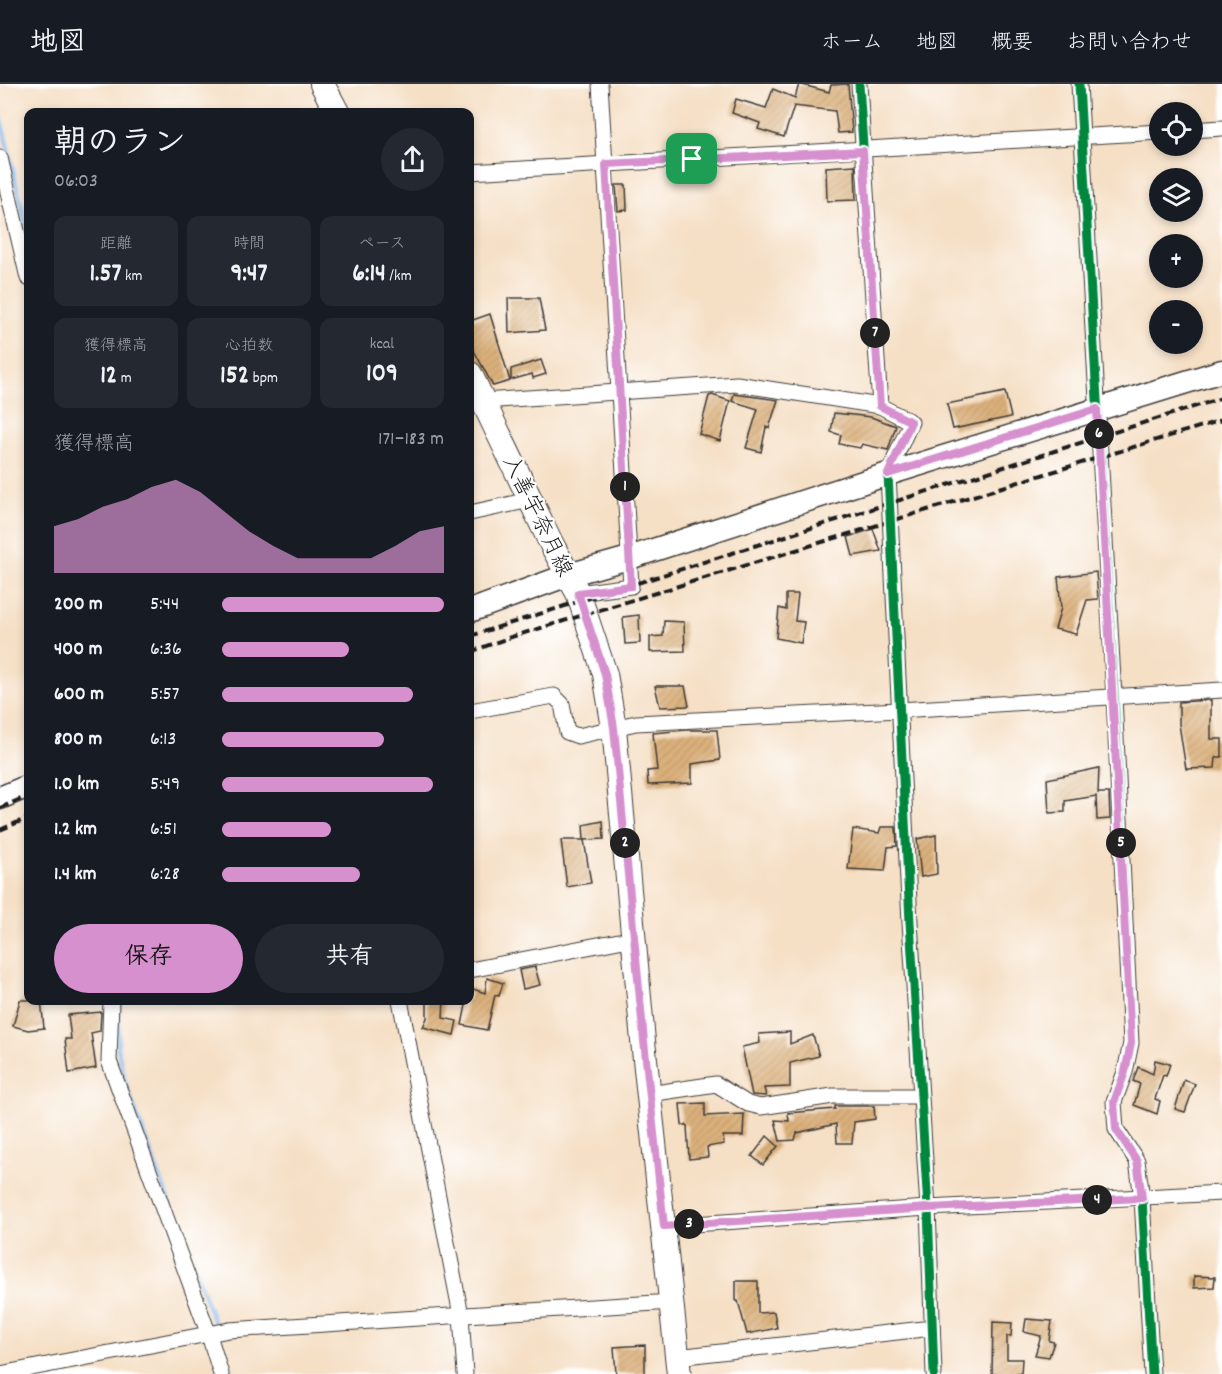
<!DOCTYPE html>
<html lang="ja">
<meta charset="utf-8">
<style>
body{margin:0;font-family:Dekko,"Klee One",sans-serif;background:#242831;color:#f1f3f6;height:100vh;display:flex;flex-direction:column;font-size:22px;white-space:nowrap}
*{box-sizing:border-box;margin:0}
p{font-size:20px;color:#9ea1a6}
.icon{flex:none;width:33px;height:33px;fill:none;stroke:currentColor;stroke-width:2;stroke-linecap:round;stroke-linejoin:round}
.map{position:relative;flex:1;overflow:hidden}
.details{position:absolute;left:24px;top:24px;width:450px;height:897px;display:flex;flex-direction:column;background:#171b24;border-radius:12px;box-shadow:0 3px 9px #0003}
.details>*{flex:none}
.tools{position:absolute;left:1149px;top:18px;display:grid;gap:12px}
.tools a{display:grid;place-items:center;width:54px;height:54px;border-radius:50%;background:#171b24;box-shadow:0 3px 9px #0003;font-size:30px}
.pin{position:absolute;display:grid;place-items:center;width:51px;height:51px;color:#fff;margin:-26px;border-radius:12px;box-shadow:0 3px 9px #0006}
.km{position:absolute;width:30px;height:30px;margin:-15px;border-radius:50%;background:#222;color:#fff;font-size:16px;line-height:30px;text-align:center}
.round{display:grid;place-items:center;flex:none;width:63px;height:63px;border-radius:32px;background:#242831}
.head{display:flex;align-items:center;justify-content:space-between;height:102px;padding:0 30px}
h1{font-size:33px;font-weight:700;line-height:45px}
.figures{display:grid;grid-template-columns:repeat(3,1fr);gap:9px;height:102px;padding:6px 30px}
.figures div{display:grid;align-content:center;border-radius:12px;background:#242831;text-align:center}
.figures b{font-size:26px;font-weight:700}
.figures small{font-size:16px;font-weight:400}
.figures p{font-size:16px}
.chart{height:168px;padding:12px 30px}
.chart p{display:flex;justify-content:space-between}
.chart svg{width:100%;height:108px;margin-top:6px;fill:#d690ce;opacity:.7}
.button{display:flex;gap:12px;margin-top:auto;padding:12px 30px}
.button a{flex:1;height:69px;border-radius:36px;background:#d690ce;color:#111;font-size:24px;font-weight:700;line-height:69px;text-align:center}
.button a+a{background:#242831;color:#f1f3f6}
ul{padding:0 30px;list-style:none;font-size:20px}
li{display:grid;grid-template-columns:96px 72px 1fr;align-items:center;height:45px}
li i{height:15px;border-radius:8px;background:#d690ce}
header{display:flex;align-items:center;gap:36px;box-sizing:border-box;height:84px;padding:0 30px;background:#171b24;border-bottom:2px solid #363941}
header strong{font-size:28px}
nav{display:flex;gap:33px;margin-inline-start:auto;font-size:21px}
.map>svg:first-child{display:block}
</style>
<header>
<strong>地図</strong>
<nav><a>ホーム</a><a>地図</a><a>概要</a><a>お問い合わせ</a></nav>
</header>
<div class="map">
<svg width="1222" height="1290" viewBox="0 0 1222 1290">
<defs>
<pattern id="building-hatch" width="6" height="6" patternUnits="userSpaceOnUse" patternTransform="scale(1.5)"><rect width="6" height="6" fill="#dcb17c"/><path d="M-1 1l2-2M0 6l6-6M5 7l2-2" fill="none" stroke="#bc986b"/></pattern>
</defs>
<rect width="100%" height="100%" fill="#fff"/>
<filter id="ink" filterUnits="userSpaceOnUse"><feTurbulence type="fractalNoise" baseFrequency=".0167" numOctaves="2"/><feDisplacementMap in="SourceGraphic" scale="12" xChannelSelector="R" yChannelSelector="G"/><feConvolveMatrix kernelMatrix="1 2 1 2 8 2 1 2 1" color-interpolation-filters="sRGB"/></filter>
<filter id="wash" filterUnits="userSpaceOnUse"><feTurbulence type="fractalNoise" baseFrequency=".008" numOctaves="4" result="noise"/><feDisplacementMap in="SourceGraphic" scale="24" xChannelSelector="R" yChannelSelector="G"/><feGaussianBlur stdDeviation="1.35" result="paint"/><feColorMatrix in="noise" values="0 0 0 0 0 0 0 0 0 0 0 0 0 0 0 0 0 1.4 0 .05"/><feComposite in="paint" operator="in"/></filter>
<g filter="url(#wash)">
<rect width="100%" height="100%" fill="#f5dfc5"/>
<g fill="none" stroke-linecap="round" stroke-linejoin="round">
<g stroke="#78b7ec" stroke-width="4">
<path d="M0,31L28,150"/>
<path d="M119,916L118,965L125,999L216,1244"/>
<path d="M218,1251L231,1290"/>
</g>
</g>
<g id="blocks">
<g fill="url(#building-hatch)">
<path d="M799,0L829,8L831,1L848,0L852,48L838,49L835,27L794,22L784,53L758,45L760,39L732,29L736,15L766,24L773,5L795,14Z"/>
<path d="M855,81L856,116L827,117L826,83Z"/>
<path d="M616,101H626L627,126L618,127Z"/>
<path d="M508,214H539L545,246L509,249Z"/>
<path d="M490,230L510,297L493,302L470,259V237Z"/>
<path d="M541,276L546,290L533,294L532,290L511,296V285Z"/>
<path d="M1005,308L1011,333L953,345L947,320Z"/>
<path d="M734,310L778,316L769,344L766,343L761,368L746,364L758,325L732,317Z"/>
<path d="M712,311L730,317L720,357L699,350L709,312Z"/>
<path d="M834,329L871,333L896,342L888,366L862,360L860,364L839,360L841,351L831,348Z"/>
<path d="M873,445L881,467L853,472L848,453Z"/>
<path d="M1096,488L1098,515L1087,516L1076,550L1055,545L1061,524L1058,493Z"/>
<path d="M786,510H798L795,537L804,538L801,559L776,554L779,524L786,526Z"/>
<path d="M639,531L640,559L625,560L623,533Z"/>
<path d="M664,537L684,538L685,567L650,568V553L663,552Z"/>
<path d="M655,602H685L689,622L660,623Z"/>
<path d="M1211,616V655H1222V673H1216L1215,684L1186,685L1179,640V618Z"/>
<path d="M686,646H717L720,676L692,680V699L648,701L647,687L657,686L653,649Z"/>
<path d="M1099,684L1098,709H1109L1110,735L1097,736L1096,712L1065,717V728L1049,729L1047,695Z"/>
<path d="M603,737L604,755L584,756L583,741Z"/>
<path d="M881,743H896L897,762L888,763L885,787L848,785L853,745L879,749Z"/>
<path d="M936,751L937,790L921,793L917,755Z"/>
<path d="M561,756H584L591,799L567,803Z"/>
<path d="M535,883L540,901L523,905L519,886Z"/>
<path d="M487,894L503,899L499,912L495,911L487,946L462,941L467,916H470V904L485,909Z"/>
<path d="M20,916H41L44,944L28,946L13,942Z"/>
<path d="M427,916H444L443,934L457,937L454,951L423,943L427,934Z"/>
<path d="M101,928L100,947L91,949L96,984L69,989L65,955H71L68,931Z"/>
<path d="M790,948V960L813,951L819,972L790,979V1003L764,1004L766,1012L752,1011L742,963L760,959L759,950Z"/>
<path d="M1155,976L1170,980L1166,992L1163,991L1155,1015L1160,1017L1157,1030L1134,1021L1140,1000L1133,997L1138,983L1153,990Z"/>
<path d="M1184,996L1195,1000L1185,1028L1175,1025Z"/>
<path d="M705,1019V1032L744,1030L743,1052H723L724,1060L707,1063L708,1073L689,1075L687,1041H682L680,1020Z"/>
<path d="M835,1022H874L875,1035L854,1038L852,1059H837L836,1040L797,1049L795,1056L780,1057L775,1036L789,1037L788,1029L835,1025Z"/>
<path d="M767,1052L778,1062L763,1081L752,1072Z"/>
<path d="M1194,1192L1215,1193L1214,1203L1194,1204Z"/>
<path d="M736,1197H758V1229L774,1228L777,1244L747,1250L738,1217H736Z"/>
<path d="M1026,1235L1052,1237L1049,1257L1054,1258L1049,1273L1035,1271L1041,1252L1024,1248Z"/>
<path d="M993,1238L1012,1239L1011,1252H1007V1275H1022L1021,1290H992Z"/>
<path d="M645,1261V1290H616L614,1263Z"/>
</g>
</g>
</g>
<g filter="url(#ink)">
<use href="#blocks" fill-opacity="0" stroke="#3d3935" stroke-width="1.5"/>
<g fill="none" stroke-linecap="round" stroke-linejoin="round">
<defs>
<g id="street">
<path d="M859,0L880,322L911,338L888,390L910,838L928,1124L934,1290"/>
<path d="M1079,0L1114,613L1131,959L1125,988L1114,1018L1116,1045L1137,1077L1142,1114L1152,1290"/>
<path d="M1192,46L1222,44"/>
<path d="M0,74L28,194"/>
<path d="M470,88L1160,48"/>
<path d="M483,317L737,300L880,322"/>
<path d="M470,429L530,416"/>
<path d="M578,509L631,502L600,0"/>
<path d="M470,627L554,612L562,620L567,648L578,652L636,639L899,626L1222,606"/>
<path d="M470,886L634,854"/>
<path d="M111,916L109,977L209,1251L221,1290"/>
<path d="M400,916L461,1231L465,1290"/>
<path d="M649,1010L716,1000L748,1020L761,1023L833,1012H920"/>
<path d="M664,1142L928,1124L1222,1109"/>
<path d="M677,1273L932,1244"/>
<path d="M0,1290L229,1246L672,1218"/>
</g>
<g id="secondary">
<path d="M470,527L568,491L629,474L888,390L1222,287"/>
<path d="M0,714L28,702"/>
</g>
<g id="primary">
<path d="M322,0L337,28"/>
<path d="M470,290L552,461L578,509L605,590L614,644L643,957L679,1290"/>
</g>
</defs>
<use href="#street" stroke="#3d3935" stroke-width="17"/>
<use href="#secondary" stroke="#3d3935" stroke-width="25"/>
<use href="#primary" stroke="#3d3935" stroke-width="26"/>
<use href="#street" stroke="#fff" stroke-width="15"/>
<use href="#secondary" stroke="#fff" stroke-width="22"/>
<use href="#primary" stroke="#fff" stroke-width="24"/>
<g stroke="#1c1c1c" stroke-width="4" stroke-dasharray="9 4.5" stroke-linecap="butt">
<path d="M470,552L1222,314"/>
<path d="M470,568L508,554L1222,336"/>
<path d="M0,724L28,712"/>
<path d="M0,746L28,734"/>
</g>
<defs>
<g id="cycleway">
<path d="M859,0L880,322L911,338L888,390L910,838L928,1124L934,1290"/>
<path d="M1079,0L1114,613L1131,959L1125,988L1114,1018L1116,1045L1137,1077L1142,1114L1152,1290"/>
</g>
</defs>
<use href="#cycleway" stroke="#fff" stroke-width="13"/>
<use href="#cycleway" stroke="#00873e" stroke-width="9"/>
</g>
</g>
<g fill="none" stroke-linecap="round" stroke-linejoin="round" filter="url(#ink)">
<defs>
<path id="route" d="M863,67L880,322L911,338L888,390L1097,325L1131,959L1125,988L1114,1018L1116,1045L1137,1077L1142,1114L928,1124L664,1142L644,957L614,644L605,590L578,509L631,502L606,80Z"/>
</defs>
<use href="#route" stroke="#fff" stroke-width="12"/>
<use href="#route" stroke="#d690ce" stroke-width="8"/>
</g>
<g text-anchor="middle" stroke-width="4.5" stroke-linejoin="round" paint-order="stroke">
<g font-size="22" fill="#1c1c1c" stroke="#fff">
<text transform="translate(539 431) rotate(64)" y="8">入善宇奈月線</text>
</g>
</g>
</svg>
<div class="tools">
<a><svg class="icon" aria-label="locate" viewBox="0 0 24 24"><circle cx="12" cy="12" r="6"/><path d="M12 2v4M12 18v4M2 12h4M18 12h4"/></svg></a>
<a><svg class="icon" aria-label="layers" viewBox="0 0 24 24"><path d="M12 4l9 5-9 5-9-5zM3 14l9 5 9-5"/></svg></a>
<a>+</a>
<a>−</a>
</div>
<div class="pin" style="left:692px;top:75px;background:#1e9e55"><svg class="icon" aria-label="arrive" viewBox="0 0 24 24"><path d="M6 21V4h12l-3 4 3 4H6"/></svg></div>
<b class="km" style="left:625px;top:403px">1</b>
<b class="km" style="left:625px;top:759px">2</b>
<b class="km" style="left:689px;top:1140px">3</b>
<b class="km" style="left:1097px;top:1116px">4</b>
<b class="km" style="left:1121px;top:759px">5</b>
<b class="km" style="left:1099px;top:350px">6</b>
<b class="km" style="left:875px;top:249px">7</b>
<section class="details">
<div class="head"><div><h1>朝のラン</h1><p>06:03</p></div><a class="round"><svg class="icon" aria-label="share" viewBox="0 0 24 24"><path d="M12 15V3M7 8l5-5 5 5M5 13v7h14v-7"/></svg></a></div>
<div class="figures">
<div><p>距離</p><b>1.57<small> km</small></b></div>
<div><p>時間</p><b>9:47</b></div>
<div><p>ペース</p><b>6:14<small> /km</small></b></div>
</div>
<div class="figures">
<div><p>獲得標高</p><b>12<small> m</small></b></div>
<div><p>心拍数</p><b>152<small> bpm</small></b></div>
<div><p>kcal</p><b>109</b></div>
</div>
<div class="chart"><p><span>獲得標高</span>171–183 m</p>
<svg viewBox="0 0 160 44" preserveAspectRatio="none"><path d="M0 44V25L10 22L20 17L30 14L40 9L50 6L60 11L70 19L80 27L90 33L100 38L110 38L120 38L130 38L140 33L150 27L160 25V44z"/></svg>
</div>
<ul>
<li><b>200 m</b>5:44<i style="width:100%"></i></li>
<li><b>400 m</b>6:36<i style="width:57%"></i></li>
<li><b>600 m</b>5:57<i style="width:86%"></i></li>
<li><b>800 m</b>6:13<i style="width:73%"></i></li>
<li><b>1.0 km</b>5:49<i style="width:95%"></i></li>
<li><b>1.2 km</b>6:51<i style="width:49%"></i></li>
<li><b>1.4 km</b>6:28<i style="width:62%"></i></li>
</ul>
<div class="button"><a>保存</a><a>共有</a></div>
</section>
</div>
